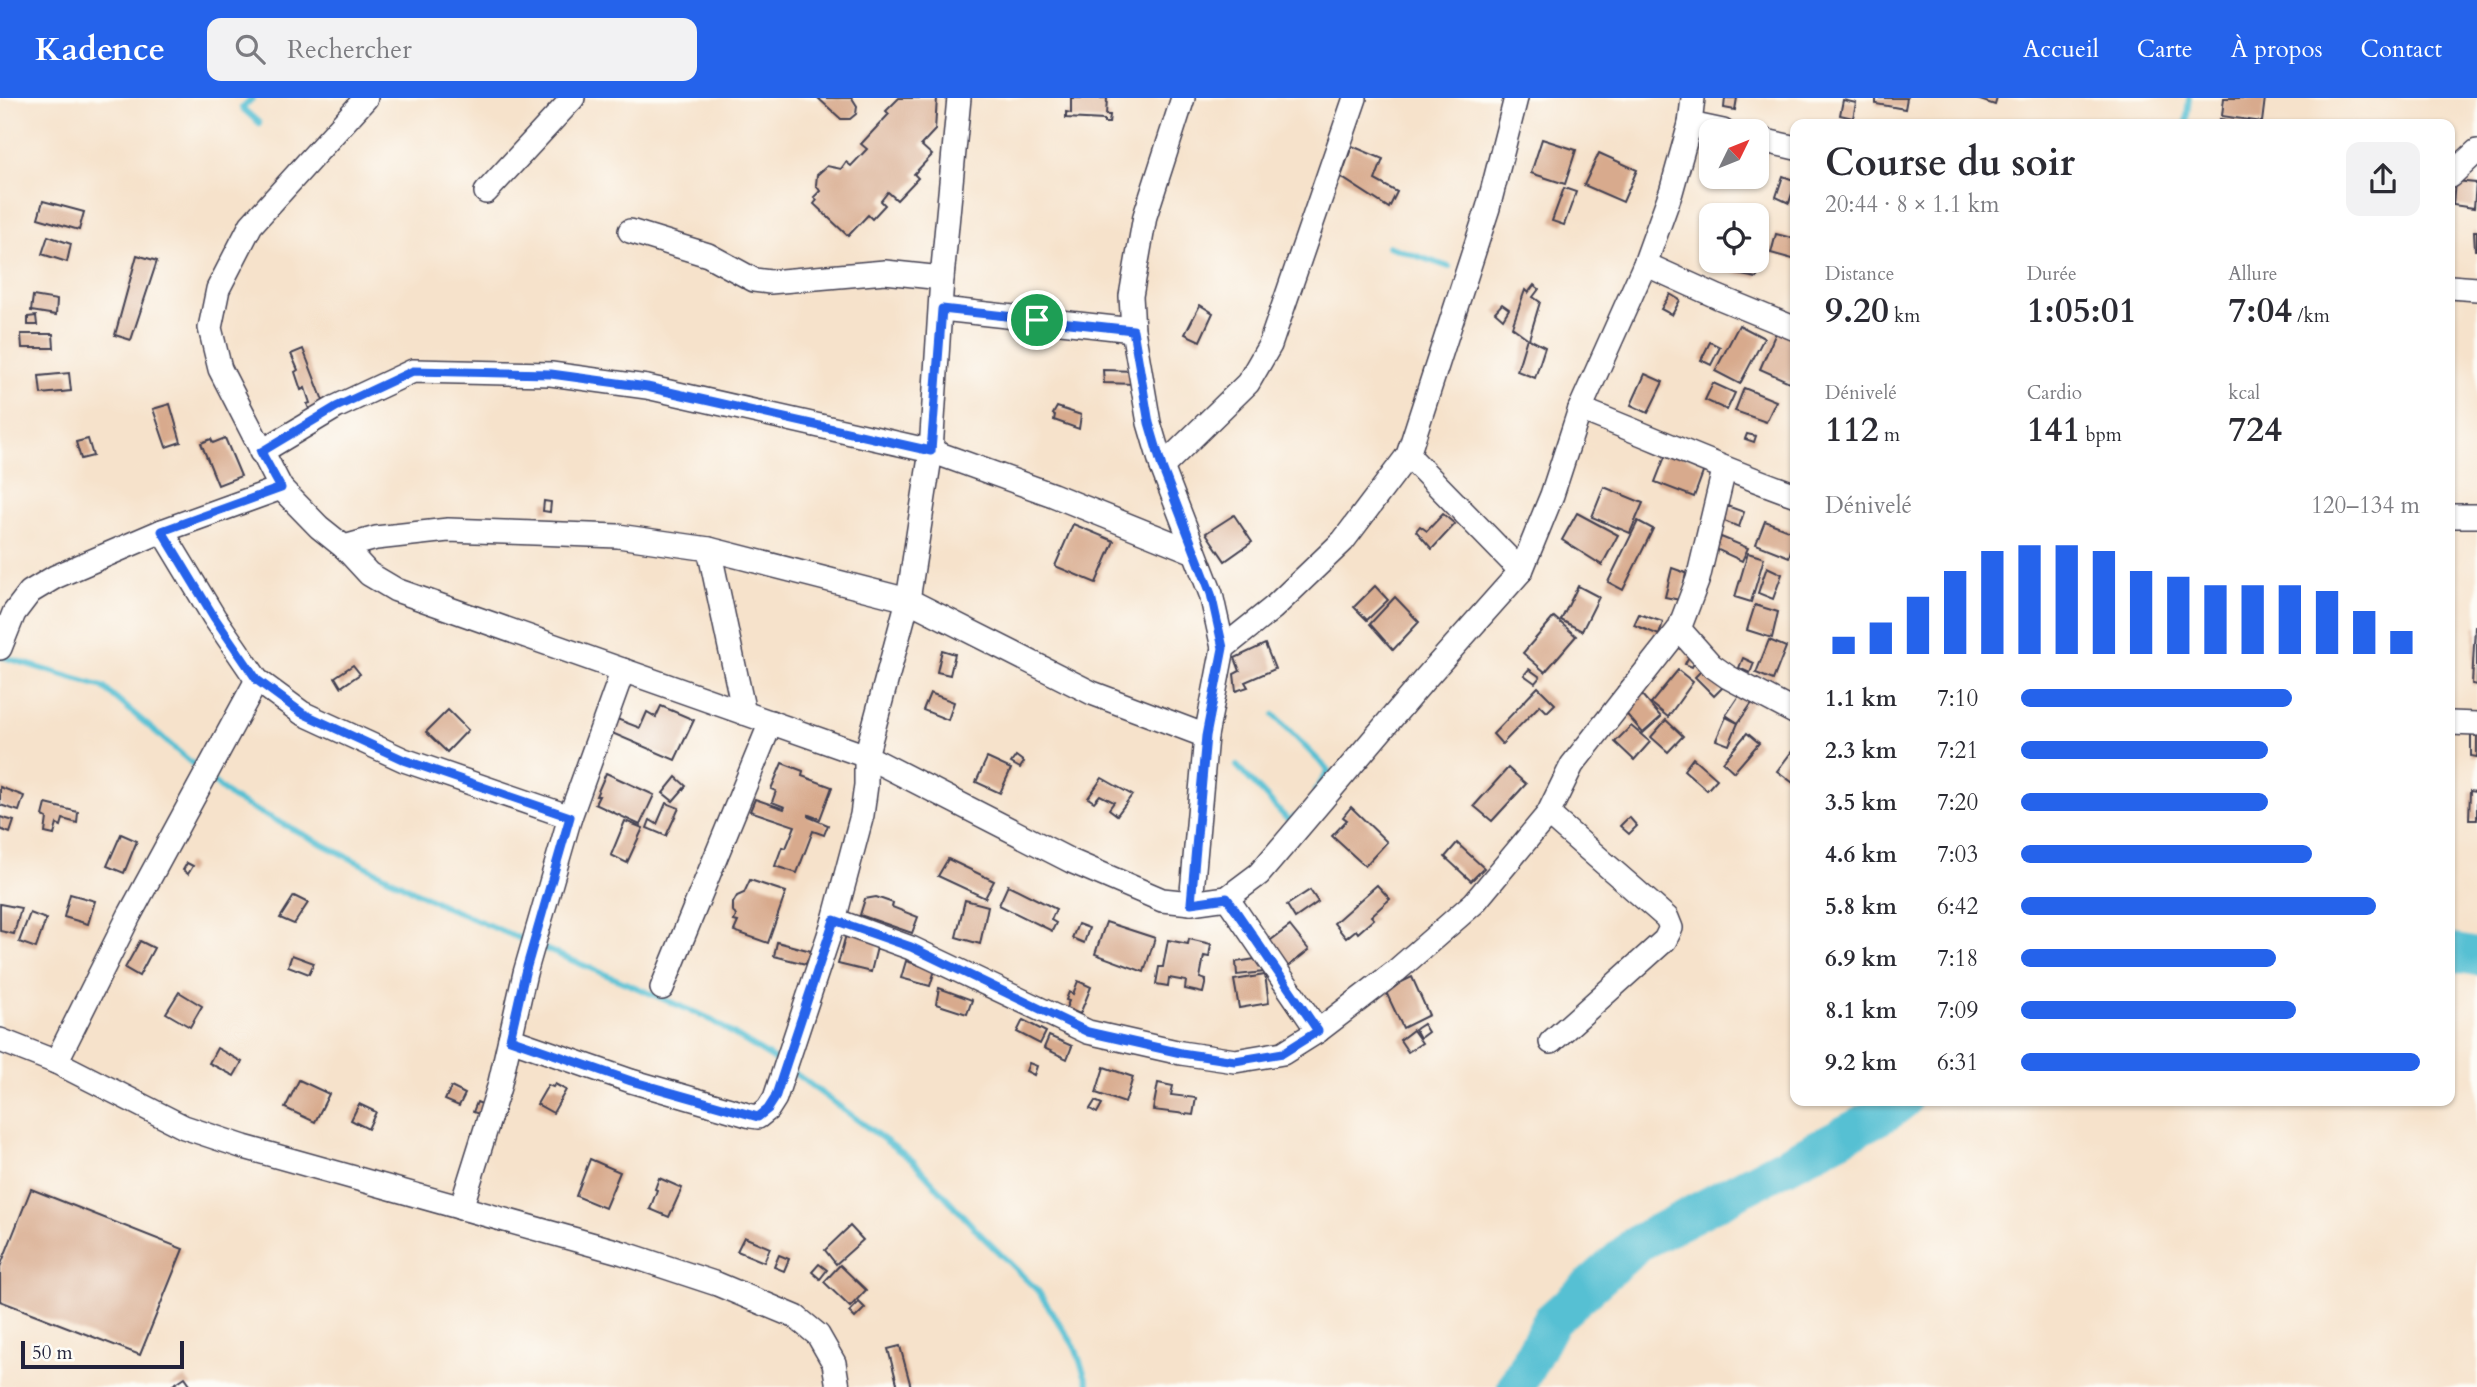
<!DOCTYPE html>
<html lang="fr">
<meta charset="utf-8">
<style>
body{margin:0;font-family:Cardo,serif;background:#f2f2f3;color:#2b2b33;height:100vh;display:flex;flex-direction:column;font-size:26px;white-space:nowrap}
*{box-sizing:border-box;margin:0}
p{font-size:23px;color:#7c7c81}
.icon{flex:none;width:38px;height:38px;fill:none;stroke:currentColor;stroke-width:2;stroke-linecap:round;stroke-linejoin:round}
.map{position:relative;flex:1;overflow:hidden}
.details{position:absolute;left:1790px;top:21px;width:665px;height:987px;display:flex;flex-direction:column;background:#fff;border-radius:14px;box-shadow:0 2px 5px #0004}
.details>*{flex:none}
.needle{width:46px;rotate:47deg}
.tools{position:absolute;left:1699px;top:21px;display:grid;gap:14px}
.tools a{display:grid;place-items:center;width:70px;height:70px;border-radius:14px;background:#fff;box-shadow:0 2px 5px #0004;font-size:35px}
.scale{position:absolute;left:21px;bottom:18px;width:163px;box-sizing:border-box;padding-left:7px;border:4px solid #22223b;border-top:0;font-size:19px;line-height:24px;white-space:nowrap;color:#22223b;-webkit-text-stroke:5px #fdfcf7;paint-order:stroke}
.pin{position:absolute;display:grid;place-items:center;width:60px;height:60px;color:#fff;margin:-30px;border:4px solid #fff;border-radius:50%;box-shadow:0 2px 7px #0007}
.round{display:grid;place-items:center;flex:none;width:74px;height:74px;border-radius:14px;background:#f2f2f3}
.headline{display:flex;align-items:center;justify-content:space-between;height:119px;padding:0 35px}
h1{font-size:38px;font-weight:700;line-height:52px}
.figures{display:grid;grid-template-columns:repeat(3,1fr);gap:10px;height:119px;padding:7px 35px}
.figures div{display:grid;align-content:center}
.figures b{font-size:35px;font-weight:700}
.figures small{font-size:19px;font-weight:400}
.figures p{font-size:19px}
.chart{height:196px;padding:14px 35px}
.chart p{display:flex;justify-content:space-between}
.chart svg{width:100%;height:126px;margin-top:7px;stroke:#2563eb;stroke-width:6}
ul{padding:0 35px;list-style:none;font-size:23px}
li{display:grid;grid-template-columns:112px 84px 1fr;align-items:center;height:52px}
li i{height:18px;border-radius:9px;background:#2563eb}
header{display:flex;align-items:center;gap:42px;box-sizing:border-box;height:98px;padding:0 35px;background:#2563eb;color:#fff}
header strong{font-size:33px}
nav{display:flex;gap:38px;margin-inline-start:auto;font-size:24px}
.search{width:490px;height:63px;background:#f2f2f3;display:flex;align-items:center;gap:18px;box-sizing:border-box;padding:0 24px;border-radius:14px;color:#7c7c81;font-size:26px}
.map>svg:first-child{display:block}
</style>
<header>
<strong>Kadence</strong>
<div class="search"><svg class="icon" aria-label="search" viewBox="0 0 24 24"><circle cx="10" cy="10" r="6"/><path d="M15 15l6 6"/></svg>Rechercher</div>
<nav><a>Accueil</a><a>Carte</a><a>À propos</a><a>Contact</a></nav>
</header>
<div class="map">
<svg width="2477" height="1289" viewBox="0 0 2477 1289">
<rect width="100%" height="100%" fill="#fdfcf7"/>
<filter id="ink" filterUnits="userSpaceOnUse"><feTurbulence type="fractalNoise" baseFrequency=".0143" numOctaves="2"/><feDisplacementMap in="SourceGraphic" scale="14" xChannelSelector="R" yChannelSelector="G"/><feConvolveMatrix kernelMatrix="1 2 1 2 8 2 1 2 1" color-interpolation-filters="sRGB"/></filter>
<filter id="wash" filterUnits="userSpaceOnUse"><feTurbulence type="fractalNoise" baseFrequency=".00686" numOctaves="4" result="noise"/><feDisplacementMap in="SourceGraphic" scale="28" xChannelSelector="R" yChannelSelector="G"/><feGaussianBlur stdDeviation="1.57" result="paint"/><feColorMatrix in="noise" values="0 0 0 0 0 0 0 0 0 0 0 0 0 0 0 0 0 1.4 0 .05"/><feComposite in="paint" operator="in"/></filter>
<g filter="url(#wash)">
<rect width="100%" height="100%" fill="#f6e2cb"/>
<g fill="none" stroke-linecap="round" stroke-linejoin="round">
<g stroke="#57c0d3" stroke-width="6">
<path d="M253,0L242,10L259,25"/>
<path d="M2186,26L2189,0"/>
<path d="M1388,148L1449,169"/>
<path d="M0,558L103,589L201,673"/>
<path d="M1274,617L1329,673L1315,693"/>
<path d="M1237,668L1286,720L1291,722L1294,719"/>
<path d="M209,680L232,700L446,809L528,844"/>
<path d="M538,848L706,919L780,965"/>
<path d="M789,971L913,1063L979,1135L1038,1193L1075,1249L1089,1289"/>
</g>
<g stroke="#57c0d3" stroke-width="38">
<path d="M2450,854L2477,859"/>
<path d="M1516,1289L1551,1223L1638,1145L1889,1013L1902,1003"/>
</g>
</g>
<g id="blocks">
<g fill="#d8aa8d">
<path d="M818,0H852L857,8L856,16L850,21H841Z"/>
<path d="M899,0H937L935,32L921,47L932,57L914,76L918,80L897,102L888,94L881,103L885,107L872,121L868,117L848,138L814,106L817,102L814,99L820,93L816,87L817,77L827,68L841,71L846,64L851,68L867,51L861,46L889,16L886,13Z"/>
<path d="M1071,0H1107L1106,17H1110L1109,25H1104V22L1066,20V14L1071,15Z"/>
<path d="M1725,0H1737L1735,12L1724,10Z"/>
<path d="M1876,0H1907L1905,11L1876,6Z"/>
<path d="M1974,0H1997L1995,7Z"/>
<path d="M2224,0H2265L2262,24L2222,18Z"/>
<path d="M1843,2L1856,5L1853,20L1840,17Z"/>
<path d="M2220,21L2246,25V26H2219Z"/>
<path d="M1542,41L1576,52L1565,86L1531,75Z"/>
<path d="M1352,48L1383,61L1375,82L1397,94L1389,110L1341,79Z"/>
<path d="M1757,50L1768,53L1760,78H1757Z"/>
<path d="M1599,55L1637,72L1623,104L1584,87Z"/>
<path d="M1783,78L1796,83L1789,105L1776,99Z"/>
<path d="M2455,83L2476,85L2474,110L2453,107Z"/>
<path d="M1564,90L1576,94L1564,127L1552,123Z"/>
<path d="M43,103L84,114L79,132L38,120Z"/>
<path d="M2474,133H2477V152H2475Z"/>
<path d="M1757,135L1764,136L1757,180L1725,174L1727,163H1757Z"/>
<path d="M1776,136L1796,141V162L1771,155Z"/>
<path d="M48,138L71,146L67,164L42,156Z"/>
<path d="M137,157L157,163L131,242L115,237Z"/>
<path d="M1534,187L1539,191L1533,199L1540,204L1529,241L1545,249L1535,280L1517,273L1527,240L1512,229L1525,192L1528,195Z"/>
<path d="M1670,196L1680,202L1672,217L1661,211Z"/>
<path d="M33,198L57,202L56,217L31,213Z"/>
<path d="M1502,206L1509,211L1503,221L1495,214Z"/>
<path d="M1200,207L1213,215L1200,243L1185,236Z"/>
<path d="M36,218L37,227H28V219Z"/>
<path d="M1739,227L1764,240L1740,286L1715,273Z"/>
<path d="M1778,230L1796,237V287L1760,271Z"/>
<path d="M21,236H53L54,250H22Z"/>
<path d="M1710,244L1720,249L1711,267L1701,262Z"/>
<path d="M303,251L327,313L312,318L307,306L310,305L305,290L301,292L295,274L298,272L291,256Z"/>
<path d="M1103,272L1135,273V286L1104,285Z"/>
<path d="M69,275L71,293L41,296L39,278Z"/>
<path d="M1645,276L1663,284L1648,315L1631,307Z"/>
<path d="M1713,285L1735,295L1727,312L1705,302Z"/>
<path d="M1744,290L1776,303L1766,324L1735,313Z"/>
<path d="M170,306L181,344L166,349L153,311Z"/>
<path d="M1057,309L1081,317L1079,331L1054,322L1055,317L1053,316Z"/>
<path d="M1747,336L1756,338L1754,344L1745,341Z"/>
<path d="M225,340L241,378L218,387L201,345L211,341L213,345Z"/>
<path d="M88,341L93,358L81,361L76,344Z"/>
<path d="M1668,351L1705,369L1694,399L1655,384Z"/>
<path d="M1604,389L1643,405L1630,435L1592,419Z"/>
<path d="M544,403L551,404L550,414L543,413Z"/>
<path d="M1727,408L1744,414L1739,429L1724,423Z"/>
<path d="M1577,415L1618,437L1602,467L1562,442Z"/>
<path d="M1443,416L1455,426L1432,451L1416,433L1420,428L1427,433Z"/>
<path d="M1234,417L1252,444L1225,463L1206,435Z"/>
<path d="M1638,423L1653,431L1623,492L1608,484Z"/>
<path d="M1765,423L1796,435L1789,459L1756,446Z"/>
<path d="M1073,426L1114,443L1096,485L1055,468Z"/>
<path d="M1721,439L1748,450L1742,463L1716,451Z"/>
<path d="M1748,455L1764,460L1751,504L1735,499Z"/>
<path d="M1767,469L1782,476L1773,501L1758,495Z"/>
<path d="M1672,470L1686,475L1680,502L1665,499Z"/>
<path d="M1375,488L1388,502L1367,522L1354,509Z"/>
<path d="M1578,488L1599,499L1582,533L1561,522Z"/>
<path d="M1395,499L1419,524L1393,552L1370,526Z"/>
<path d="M1755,507L1778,514L1772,540L1747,532Z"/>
<path d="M1639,516L1663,524L1659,537L1634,527Z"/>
<path d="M1554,519L1576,538L1545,574L1523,555Z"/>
<path d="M2475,528H2477V587L2472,586Z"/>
<path d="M1769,542L1786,549L1773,582L1756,575Z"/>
<path d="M1265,546L1275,571L1245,584L1248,589L1236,593L1234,576L1240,573L1235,560Z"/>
<path d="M1794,550H1796V568L1791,567Z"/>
<path d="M942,552L955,556L950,577L937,574Z"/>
<path d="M1690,556L1697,559L1692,569L1685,566Z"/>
<path d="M1743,560L1754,565L1750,575L1739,570Z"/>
<path d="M1708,566L1727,585L1714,598L1695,579Z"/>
<path d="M353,567L360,576L341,589L335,579Z"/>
<path d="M1529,571L1540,579L1535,585L1524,577Z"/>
<path d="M1678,572L1693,584L1668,619L1651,605Z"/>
<path d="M1538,589L1555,606L1547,614L1540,607L1502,646L1493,636Z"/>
<path d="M930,595L954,604L948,622L923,612Z"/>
<path d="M1641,596L1661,619L1643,635L1623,612Z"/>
<path d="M1740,596L1752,605L1738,625L1726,617Z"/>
<path d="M661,608L694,622L675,662L612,635L617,621L640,630L647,614L656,619Z"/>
<path d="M448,612L468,632L447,654L426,634Z"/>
<path d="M2471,618H2477V659L2471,658Z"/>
<path d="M1726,619L1738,625L1729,647L1716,642Z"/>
<path d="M1666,622L1683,638L1668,654L1651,639Z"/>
<path d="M1631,628L1650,644L1634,662L1615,644Z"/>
<path d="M1747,635L1759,645L1734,674L1723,664Z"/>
<path d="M1796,648V687L1777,673Z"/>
<path d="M1016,658L1024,664L1020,670L1011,665Z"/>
<path d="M987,660L1011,671L1000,695L976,684Z"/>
<path d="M1693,660L1717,681L1707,692L1684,672Z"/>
<path d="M782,665L803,673L802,678L832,689L820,721L809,717V719L828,727L824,737L813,733L797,775L775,768L782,749L786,750L795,728L750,713L755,701L784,711L785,709L772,704L776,693L771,691Z"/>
<path d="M1508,670L1526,686L1492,723L1474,708Z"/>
<path d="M606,675L654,697L640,727L595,706L599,698H596Z"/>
<path d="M676,679L686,688L673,703L663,695Z"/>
<path d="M1102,680L1132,697L1117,717L1109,711L1114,704L1100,697L1094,704L1088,700Z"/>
<path d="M0,689L24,698L19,713L0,707Z"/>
<path d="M2470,693L2477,694V722H2469Z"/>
<path d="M666,705L679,710L666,738L647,730L650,722L657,726Z"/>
<path d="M46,706L78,714L77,725L63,721L61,728L57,726L54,737L45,735L47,720L43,718Z"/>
<path d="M1351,709L1387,744L1365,768L1332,738L1347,722L1343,719Z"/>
<path d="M0,719L14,723L10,735L0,731Z"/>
<path d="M1629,719L1637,728L1629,736L1620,728Z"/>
<path d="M625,723L643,730L627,765L611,757Z"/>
<path d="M121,736L137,743L124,775L107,768Z"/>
<path d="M1457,745L1484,770L1471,783L1445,759Z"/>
<path d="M948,761L994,783L985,800L938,778Z"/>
<path d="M187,765L193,768L188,776L183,772Z"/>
<path d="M750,782L786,794L768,845L734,833L738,824L734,823L736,818L733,813V805L737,798L744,795Z"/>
<path d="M1008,787L1056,811L1051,822L1056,825L1052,833L999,807Z"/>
<path d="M1377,787L1390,801L1371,818L1374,821L1358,835L1356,832L1346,840L1334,825Z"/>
<path d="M1310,792L1318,804L1295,820L1287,807Z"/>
<path d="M70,796L95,803L88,826L64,819Z"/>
<path d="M294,798L308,805L294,826L280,820Z"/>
<path d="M876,799L893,805L892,809L918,819L912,835L860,817L865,801Z"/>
<path d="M965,802L988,808L980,846L956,839Z"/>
<path d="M0,806L21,810L14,836L0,833Z"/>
<path d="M30,815L46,821L36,850L19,844Z"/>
<path d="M1106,824L1155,840L1144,874L1095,856Z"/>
<path d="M1078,826L1089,830L1084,845L1072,840Z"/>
<path d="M1290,828L1309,852L1286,870L1267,845Z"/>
<path d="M847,833L879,841L871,874L838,866Z"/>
<path d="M1189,841L1211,846L1209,859L1204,858L1200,880L1206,882L1203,895L1185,891L1186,883L1169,880L1168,888L1156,886L1159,869H1163L1168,842L1188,846Z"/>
<path d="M140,843L154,850L139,878L125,870Z"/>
<path d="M777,844L811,853L806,866L774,858Z"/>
<path d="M292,857L314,865L309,876L288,868Z"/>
<path d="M1262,860L1264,874L1237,877L1236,864Z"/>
<path d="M906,863L935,872L930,888L901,880Z"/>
<path d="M1265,877L1269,905L1239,910L1234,882Z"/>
<path d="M1412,879L1429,917L1403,930L1385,892Z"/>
<path d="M1078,883L1091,889L1080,916L1066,910L1069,903L1066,902L1069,894L1073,896Z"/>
<path d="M939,890L972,902L967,916L936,906Z"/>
<path d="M179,894L202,908L190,929L166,915Z"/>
<path d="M1023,922L1046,934L1040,946L1017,934Z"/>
<path d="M1423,926L1428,934L1420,940L1415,931Z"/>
<path d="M1413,932L1422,945L1408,954L1400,942Z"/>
<path d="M1049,938L1072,948L1067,961L1044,950Z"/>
<path d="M217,950L242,964L234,978L209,965Z"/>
<path d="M1029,965L1037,968L1034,977L1026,973Z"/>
<path d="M1104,969L1133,979L1125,1005L1096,995Z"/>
<path d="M299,982L329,996L315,1024L285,1010Z"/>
<path d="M1158,985L1173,988L1171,997L1196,1000L1193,1017L1153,1012Z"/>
<path d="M555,986L566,992L553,1015L537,1006L548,987L553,989Z"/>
<path d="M451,989L465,996L459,1008L445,1002Z"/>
<path d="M1095,1003L1102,1006L1097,1015L1090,1011Z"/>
<path d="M477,1004L486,1008L482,1017L473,1014Z"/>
<path d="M359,1006L376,1014L368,1031L351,1022Z"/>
<path d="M590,1061L620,1074L605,1110L576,1098Z"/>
<path d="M659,1080L682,1090L669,1119L650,1111L657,1092L655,1091Z"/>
<path d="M31,1091L183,1151L140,1257L0,1203V1169Z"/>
<path d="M850,1128L863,1142L836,1166L825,1152Z"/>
<path d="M744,1139L770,1150L764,1164L737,1153Z"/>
<path d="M779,1157L789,1161L784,1173L774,1169Z"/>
<path d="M819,1166L827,1172L820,1181L812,1174Z"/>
<path d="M840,1167L866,1192L850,1209L824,1184Z"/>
<path d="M859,1204L865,1210L855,1220L849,1214Z"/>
<path d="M900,1248L911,1289H898L888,1251Z"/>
<path d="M185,1279L192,1289H170Z"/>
</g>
</g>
</g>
<g filter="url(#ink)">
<use href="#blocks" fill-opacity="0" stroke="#423f51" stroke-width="2"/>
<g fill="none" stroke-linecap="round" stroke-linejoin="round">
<defs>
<g id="minor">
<path d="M366,0L251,127L218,191L210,230L220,271L281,390L319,429L344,449L376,440L448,432L618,438L709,451L908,502L1092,595L1206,638"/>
<path d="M1183,0L1145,118L1131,198L1133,232L1149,325L1162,369L1211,496L1223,550L1206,638L1191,805"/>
<path d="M1690,26L1723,33"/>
<path d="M1757,41L1796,50"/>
<path d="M2450,78L2477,53"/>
<path d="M486,94L573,0"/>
<path d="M630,133L708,157L754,182L770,184L885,174L942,180"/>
<path d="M1645,166L1718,199L1796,231"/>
<path d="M2450,189L2477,191"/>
<path d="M942,211L1133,232"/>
<path d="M1580,311C1652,339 1722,371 1796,397"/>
<path d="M261,354L336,309L413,273L551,276L647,289L931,353L1053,397L1194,454"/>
<path d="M1408,357L1521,473"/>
<path d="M1162,369L1248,285L1270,247L1355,0"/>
<path d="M2450,418H2477"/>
<path d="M162,433L214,519L257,582L302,615L404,662L570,719"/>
<path d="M344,449L369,476L396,492L866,658L1071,763L1162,802L1191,805L1227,800L1259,776L1424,582L1521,473L1552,397L1580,311L1645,166L1671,94L1690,26L1693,0"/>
<path d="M709,451L744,615"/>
<path d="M1679,531L1711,567L1728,579L1796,615"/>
<path d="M0,550L14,515L30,494L55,479L162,433L281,390"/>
<path d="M1223,550L1273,510L1343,443L1408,357L1488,110L1516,0"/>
<path d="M2450,625L2477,626"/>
<path d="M1548,716L1667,820L1671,830L1665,842L1551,944"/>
<path d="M1227,800L1318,933"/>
<path d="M834,822L911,850L1088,934L1181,955L1235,963L1283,955L1318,933L1396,873L1474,805L1548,716L1572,667L1679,531L1698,481L1724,372"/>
<path d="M662,890L771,624"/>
<path d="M510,941L631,983L751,1018L758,1019L768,1011L775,1000L834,822L862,717L866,687V658L908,502L931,353L942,180L959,0"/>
<path d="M0,942L56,964L184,1029L244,1049L623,1155L717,1186L796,1219L818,1237L834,1265L838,1289"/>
<path d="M56,964L129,818L257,582"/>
<path d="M461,1110L499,989L525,875L570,719L623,572"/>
</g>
</defs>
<use href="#minor" stroke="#423f51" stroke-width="26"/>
<use href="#minor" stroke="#fff" stroke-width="23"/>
</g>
</g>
<g fill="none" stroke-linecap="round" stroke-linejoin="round" filter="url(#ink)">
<defs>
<path id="route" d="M942,211L1133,232L1149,325L1162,369L1211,496L1223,550L1206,638L1191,805L1227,800L1318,933L1283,955L1235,963L1181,955L1088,934L911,849L834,822L775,1000L768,1011L758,1019L631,983L510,941L525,875L570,719L404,662L302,615L257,582L214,519L162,433L281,390L261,354L336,309L413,273L551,276L647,289L931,353Z"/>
</defs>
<use href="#route" stroke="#fff" stroke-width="14"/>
<use href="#route" stroke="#2563eb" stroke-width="9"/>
</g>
</svg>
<div class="tools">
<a><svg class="needle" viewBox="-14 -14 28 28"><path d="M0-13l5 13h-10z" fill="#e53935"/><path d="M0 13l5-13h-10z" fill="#7c7c81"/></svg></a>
<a><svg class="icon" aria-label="locate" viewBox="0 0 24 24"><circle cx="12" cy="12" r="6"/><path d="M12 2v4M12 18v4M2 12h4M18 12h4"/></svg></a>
</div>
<div class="scale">50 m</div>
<div class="pin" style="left:1037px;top:222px;background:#1e9e55"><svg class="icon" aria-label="arrive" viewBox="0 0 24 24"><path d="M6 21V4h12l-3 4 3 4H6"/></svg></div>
<section class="details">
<div class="headline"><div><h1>Course du soir</h1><p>20:44 · 8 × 1.1 km</p></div><a class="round"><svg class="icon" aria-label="share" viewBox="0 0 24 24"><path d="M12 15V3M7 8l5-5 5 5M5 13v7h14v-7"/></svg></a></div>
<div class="figures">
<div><p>Distance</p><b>9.20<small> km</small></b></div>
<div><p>Durée</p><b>1:05:01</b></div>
<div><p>Allure</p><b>7:04<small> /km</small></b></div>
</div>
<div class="figures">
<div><p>Dénivelé</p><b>112<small> m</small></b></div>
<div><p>Cardio</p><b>141<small> bpm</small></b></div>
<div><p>kcal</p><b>724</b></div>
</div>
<div class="chart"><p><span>Dénivelé</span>120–134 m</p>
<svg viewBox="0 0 160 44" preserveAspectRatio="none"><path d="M5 44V38M15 44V33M25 44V24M35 44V15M45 44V8M55 44V6M65 44V6M75 44V8M85 44V15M95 44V17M105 44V20M115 44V20M125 44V20M135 44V22M145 44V29M155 44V36"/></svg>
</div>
<ul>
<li><b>1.1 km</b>7:10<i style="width:68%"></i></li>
<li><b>2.3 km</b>7:21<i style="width:62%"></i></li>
<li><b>3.5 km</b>7:20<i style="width:62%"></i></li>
<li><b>4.6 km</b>7:03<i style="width:73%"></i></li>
<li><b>5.8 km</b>6:42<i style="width:89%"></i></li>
<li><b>6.9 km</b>7:18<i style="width:64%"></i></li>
<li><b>8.1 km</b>7:09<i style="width:69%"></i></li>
<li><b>9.2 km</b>6:31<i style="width:100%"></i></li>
</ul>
</section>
</div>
